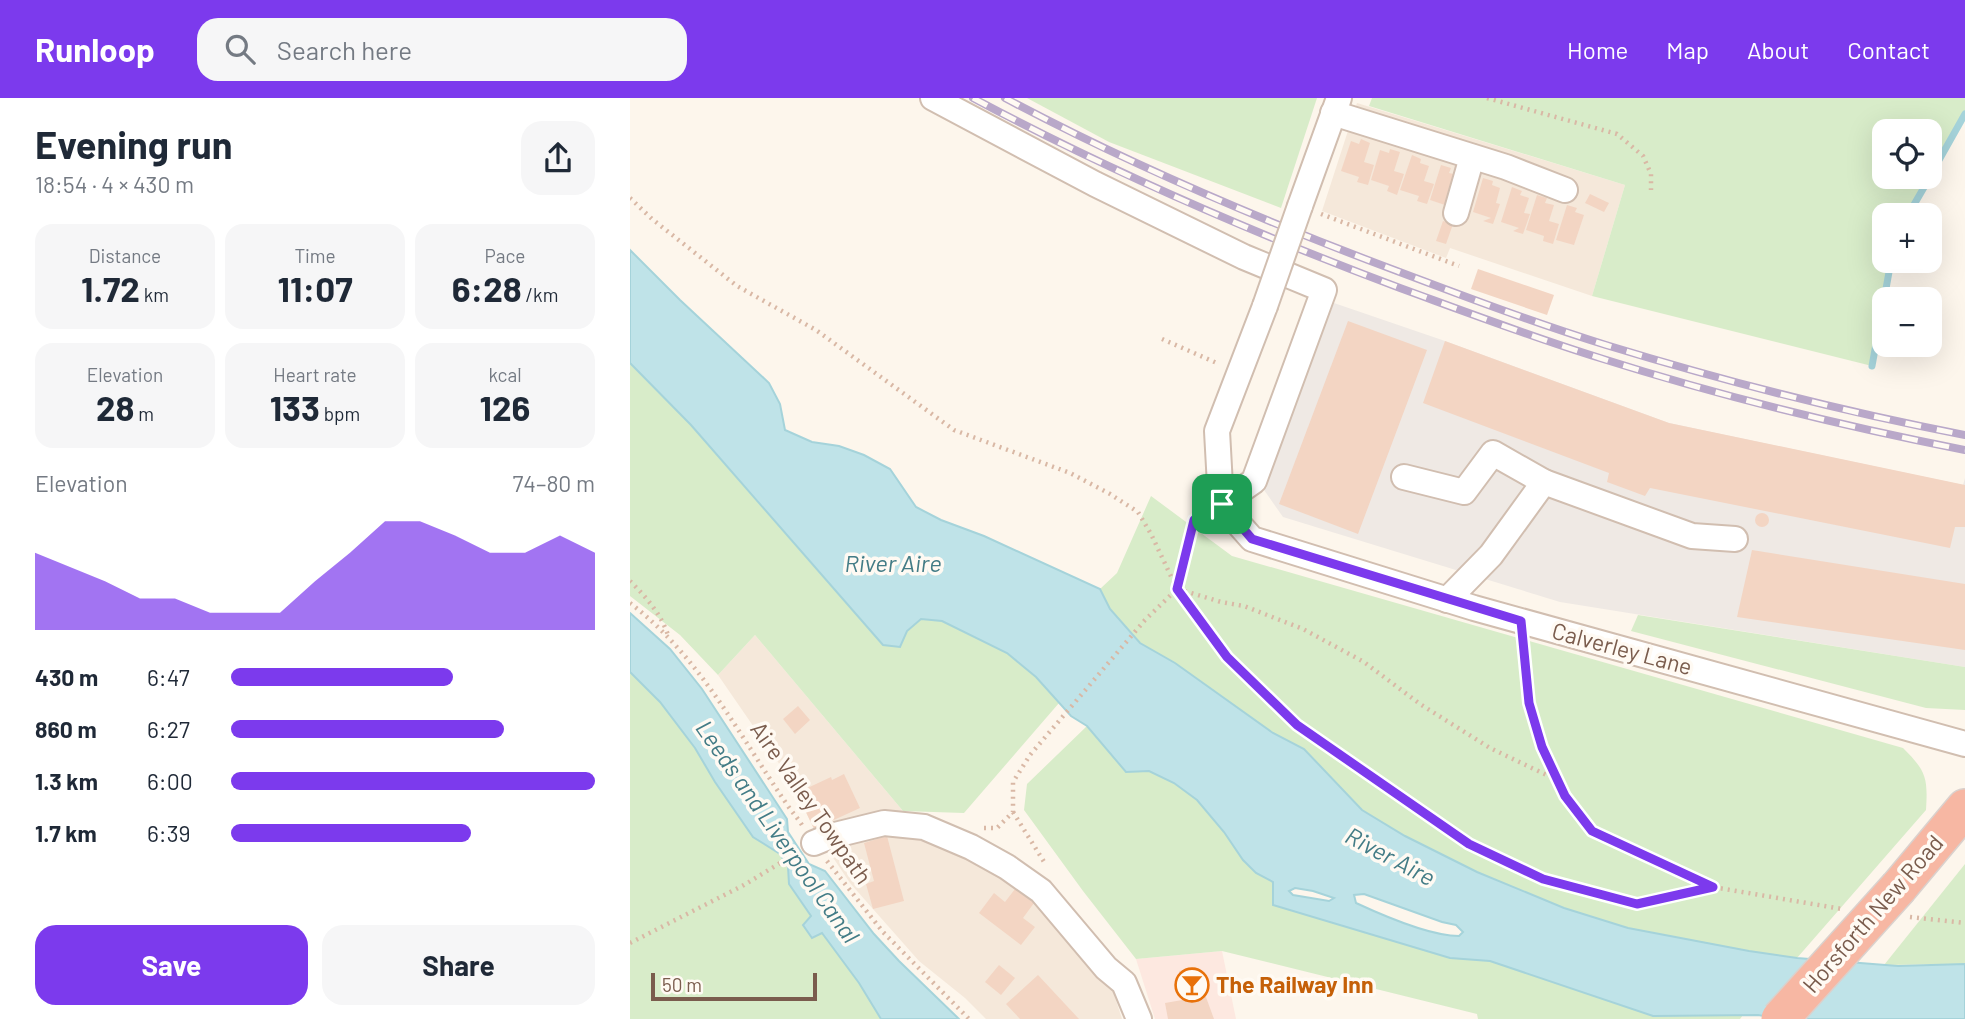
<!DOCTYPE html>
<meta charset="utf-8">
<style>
body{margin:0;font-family:Barlow,sans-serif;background:#f6f6f7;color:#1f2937;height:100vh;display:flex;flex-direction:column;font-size:26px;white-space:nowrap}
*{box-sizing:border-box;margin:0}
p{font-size:23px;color:#747a83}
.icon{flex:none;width:38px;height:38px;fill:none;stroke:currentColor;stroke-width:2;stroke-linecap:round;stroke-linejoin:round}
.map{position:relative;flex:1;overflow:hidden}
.sheet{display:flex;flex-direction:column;background:#fff;width:630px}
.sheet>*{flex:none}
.tools{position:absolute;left:1242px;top:21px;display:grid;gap:14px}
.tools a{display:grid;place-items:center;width:70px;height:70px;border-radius:14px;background:#fff;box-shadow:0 7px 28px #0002;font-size:35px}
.scale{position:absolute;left:21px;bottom:18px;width:166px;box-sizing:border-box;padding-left:7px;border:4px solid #7a5c4d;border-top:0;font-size:19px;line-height:24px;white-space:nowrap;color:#7a5c4d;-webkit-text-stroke:5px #fffaf3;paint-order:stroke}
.pin{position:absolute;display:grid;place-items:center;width:60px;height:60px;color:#fff;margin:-30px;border-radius:14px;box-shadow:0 4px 10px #0006}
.round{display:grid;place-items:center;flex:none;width:74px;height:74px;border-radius:21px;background:#f6f6f7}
.headline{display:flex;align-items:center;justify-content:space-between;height:119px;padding:0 35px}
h1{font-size:38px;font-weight:700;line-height:52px}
.stats{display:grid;grid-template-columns:repeat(3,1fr);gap:10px;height:119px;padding:7px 35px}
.stats div{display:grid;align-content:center;border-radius:18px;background:#f6f6f7;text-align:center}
.stats b{font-size:35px;font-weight:700}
.stats small{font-size:19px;font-weight:400}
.stats p{font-size:19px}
.chart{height:196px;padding:14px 35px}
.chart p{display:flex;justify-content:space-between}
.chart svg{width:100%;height:126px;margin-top:7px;fill:#7c3aed;opacity:.7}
.cta{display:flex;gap:14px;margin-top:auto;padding:14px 35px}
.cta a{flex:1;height:80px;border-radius:21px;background:#7c3aed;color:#fff;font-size:28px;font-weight:700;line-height:80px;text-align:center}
.cta a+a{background:#f6f6f7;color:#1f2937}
ul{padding:0 35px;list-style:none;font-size:23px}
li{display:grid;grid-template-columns:112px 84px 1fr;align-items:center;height:52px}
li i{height:18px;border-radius:9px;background:#7c3aed}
header{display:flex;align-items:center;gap:42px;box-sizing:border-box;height:98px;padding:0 35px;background:#7c3aed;color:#fff}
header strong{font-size:33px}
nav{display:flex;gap:38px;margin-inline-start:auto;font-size:24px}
.search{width:490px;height:63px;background:#f6f6f7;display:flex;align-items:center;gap:18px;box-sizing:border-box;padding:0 24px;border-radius:21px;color:#747a83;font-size:26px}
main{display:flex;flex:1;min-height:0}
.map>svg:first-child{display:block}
</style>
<header>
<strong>Runloop</strong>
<div class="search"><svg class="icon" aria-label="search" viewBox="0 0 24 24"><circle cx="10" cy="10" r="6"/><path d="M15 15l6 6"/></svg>Search here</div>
<nav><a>Home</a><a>Map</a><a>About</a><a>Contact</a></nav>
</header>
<main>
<section class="sheet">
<div class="headline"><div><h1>Evening run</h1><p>18:54 · 4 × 430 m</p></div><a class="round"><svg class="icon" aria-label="share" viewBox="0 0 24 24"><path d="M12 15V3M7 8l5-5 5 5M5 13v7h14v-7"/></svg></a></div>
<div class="stats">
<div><p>Distance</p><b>1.72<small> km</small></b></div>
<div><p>Time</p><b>11:07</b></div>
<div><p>Pace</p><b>6:28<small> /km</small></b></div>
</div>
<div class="stats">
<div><p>Elevation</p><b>28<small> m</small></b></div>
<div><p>Heart rate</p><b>133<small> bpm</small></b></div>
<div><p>kcal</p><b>126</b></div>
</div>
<div class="chart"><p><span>Elevation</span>74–80 m</p>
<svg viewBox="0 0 160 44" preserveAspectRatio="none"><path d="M0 44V17L10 22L20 27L30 33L40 33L50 38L60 38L70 38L80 27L90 17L100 6L110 6L120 11L130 17L140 17L150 11L160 17V44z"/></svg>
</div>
<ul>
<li><b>430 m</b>6:47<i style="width:61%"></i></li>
<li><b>860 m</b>6:27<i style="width:75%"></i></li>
<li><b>1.3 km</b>6:00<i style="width:100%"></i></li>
<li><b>1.7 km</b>6:39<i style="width:66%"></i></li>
</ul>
<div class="cta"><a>Save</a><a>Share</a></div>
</section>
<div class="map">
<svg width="1335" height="921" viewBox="0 0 1335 921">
<rect width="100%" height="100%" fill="#fdf6ec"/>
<g fill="#f5e8da">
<path d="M727,5L995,87L962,198L820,150L816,160L692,113Z"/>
<path d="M125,537L294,738L355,766L410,804L483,893L492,921H356L335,900L289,863L220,785L184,731L174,710L148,664L88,577Z"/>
</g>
<path fill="#fde8e0" d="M592,853L606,921H525L506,861Z"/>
<path fill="#efe9e4" d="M704,205L815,243L1039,325L1333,387L1335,380V569L930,504L653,419L634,392L654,327Z"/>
<g fill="#d8ecc9">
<path d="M397,0H687L651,110L479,44Z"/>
<path d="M742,0H1335V16L1300,78V33H1255V79H1300L1278,117H1255V163H1261L1242,268L962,198L995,87L739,8Z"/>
<path d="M0,265L61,327L270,549L277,533L291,521L312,523L377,555L406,579L429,605L334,715L273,713L125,537L88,577L50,537L0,498Z"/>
<path d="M521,398L602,458L1273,650C1296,673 1298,679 1296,712L1167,860L1119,853L998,830L934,810L847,774L775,738L732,712L674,651L643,635L545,565L510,545L480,511L470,491L487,475Z"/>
<path d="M1008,517L1335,569V612L1296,610L1001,533Z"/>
<path d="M0,574L30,604L65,650L85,684L123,739L150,756L158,769L159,786L181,819L173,827L192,835L229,885L251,921H0Z"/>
<path d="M457,628L496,674L519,673L544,685L567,702L594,734L613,762L626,775L643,784L644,807L820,860L860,863L1023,918L1113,917L1110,921H848L847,916L592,853L506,861L453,793L394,712L397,686Z"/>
<path d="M1335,766V866L1254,867Z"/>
</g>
<g fill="#bfe3e8" stroke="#a5d3da" stroke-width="2" fill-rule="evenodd">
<path d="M0,152L50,202L139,285L150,306L155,332L182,344L209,348L234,357L260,371L286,409L311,422L354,438L470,491L480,511L510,545L545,565L643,635L674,651L732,712L775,738L847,774L934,810L998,830L1119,853L1167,860L1268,868L1335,866V921H1152L1128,917L1023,918L860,863L820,860L643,807V784L626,775L613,762L594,734L567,702L544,685L519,673L496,674L457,628L441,618L406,579L377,555L312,523L291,521L277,533L270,549L253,547L61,327L0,265ZM665,790L683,793L704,800L699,803L663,797L659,793ZM734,796L812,824L826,827L833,834L829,838C799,838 754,818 726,805L724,797Z"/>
<path d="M0,515L40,551L72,591L157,721L158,734L179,766L195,773L244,836L269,863L329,921H251L229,885L192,835L182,840L173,827L181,818L159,786L158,769L150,756L123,739L85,684L65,650L30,604L0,574Z"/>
</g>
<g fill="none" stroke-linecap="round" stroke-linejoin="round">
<g stroke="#a5d3da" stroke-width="7">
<path d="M1300,78L1335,16"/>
<path d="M1278,117L1300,79"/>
<path d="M1242,268L1261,163"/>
</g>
</g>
<g fill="#f3d5c3">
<path d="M731,41L740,45L734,64L744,67L738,87L727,84L729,79L711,73L721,43L729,46Z"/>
<path d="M760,51L770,54L764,73L774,76L767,97L757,93L759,88L741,82L750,52L759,55Z"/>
<path d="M782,57L791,61L790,65L799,68L794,83L804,86L797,106L787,103L789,98L770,92Z"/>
<path d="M811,67L821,70L819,75L828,77L818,108L800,102Z"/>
<path d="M853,80L863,83L862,87L870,90L866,105L870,106L863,126L853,123L861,120L843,114Z"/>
<path d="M882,89L892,93L890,97L899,100L894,115L900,116L893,136L883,133L889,130L871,124Z"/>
<path d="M960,96L979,105L974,114L955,105Z"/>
<path d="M907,97L917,100L915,105L924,107L919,123L929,126L923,146L913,143L914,138L896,132Z"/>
<path d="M937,107L947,110L945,114L954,117L944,147L926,142Z"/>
<path d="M813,123L823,126L816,146L806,143Z"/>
<path d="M848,171L924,197L917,217L841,191Z"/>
<path d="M718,223L797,252L728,436L649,406Z"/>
<path d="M815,243L1039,325L1335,387V429H1325L1320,450L1020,390L1015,398L977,384L979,375L793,305Z"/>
<circle cx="1132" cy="422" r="7"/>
<path d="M1122,452L1335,486V552L1107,519Z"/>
<path d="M168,608L180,622L165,636L153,621Z"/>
<path d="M214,676L230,710L184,731L174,710L178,708L171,693L201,679L202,682Z"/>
<path d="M257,738L274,803L243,811L236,786L244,783L234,745Z"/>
<path d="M385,791L404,805L393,820L405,829L391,847L349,815L364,795L375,804Z"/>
<path d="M369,867L385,880L371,897L355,884Z"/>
<path d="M565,869L584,921H538L535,905L558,901L549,873Z"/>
<path d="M408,877L449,921H390L376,906Z"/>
</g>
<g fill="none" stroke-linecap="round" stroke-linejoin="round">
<defs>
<g id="minor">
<path d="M303,0L465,86L614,159L694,192L624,383L591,406"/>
<path d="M703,15L876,69L935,92"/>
<path d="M670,108L709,0"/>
<path d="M826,115L842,59"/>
<path d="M635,208L587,333L591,406L622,441L844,510L1335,646"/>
<path d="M774,379L834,394L863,355L914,384"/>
<path d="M817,502L861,457L914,384L1062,438L1105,441"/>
<path d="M184,745L201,738L254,725L294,729L341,749L377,769L411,793L476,870L494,885L509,921"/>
</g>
<path id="highway" d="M1269,789L1335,710"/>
</defs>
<use href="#minor" stroke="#d1beb0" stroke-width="28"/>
<use href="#highway" stroke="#dad1cd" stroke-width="40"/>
<g stroke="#d9b8a5" stroke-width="4.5" stroke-dasharray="2 5" stroke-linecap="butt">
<path d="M857,0L987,36L1013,58L1021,76V92"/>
<path d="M0,100L22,121L107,188L186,232L324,332L440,375L480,396L508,414L521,436L547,491L597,559L667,627L839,745L913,781L1008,806L1083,789L1212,811"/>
<path d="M691,116L829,168"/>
<path d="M532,241L589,266"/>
<path d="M0,483C16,499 31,516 38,537"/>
<path d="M548,491L591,504L614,508L673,531L734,564L790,606L860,650L927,682"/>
<path d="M0,505C69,558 108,635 156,705C161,713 167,719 172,727"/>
<path d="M893,547L899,605L912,649L935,698L962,733L1082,788"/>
<path d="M383,714L416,767"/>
<path d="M354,730H367L383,714V684L400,657L515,522L547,491L564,422L573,417"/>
<path d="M197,763L253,834L339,921"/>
<path d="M1280,819L1335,825"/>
<path d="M0,845L114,787L165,756"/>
</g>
<use href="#minor" stroke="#fff" stroke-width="24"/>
<use href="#highway" stroke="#f7b7a3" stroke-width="37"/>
<defs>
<g id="rail">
<path d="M343,0C481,74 623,135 770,190C836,214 902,239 970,260C1090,298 1212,328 1335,352"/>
<path d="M375,0C501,67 633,123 767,173C836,199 905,225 976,247C1094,283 1214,314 1335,337"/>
</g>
</defs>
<use href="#rail" stroke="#b9a8c9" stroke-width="8"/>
<use href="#rail" stroke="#fffaf3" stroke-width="5" stroke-dasharray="16" stroke-linecap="butt"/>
<defs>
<path id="minor-bridge" d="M635,208L670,108"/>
<path id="highway-bridge" d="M1150,921L1269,789"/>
</defs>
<use href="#minor-bridge" stroke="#d1beb0" stroke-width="28" stroke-linecap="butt"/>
<use href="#highway-bridge" stroke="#dad1cd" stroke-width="40" stroke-linecap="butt"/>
<use href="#minor-bridge" stroke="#fff" stroke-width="24"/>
<use href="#highway-bridge" stroke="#f7b7a3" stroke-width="37"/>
</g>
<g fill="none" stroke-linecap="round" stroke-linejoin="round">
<defs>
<path id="route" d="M592,406L622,441L891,523L899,605L912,649L935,698L962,733L1083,789L1007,806L913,781L839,746L667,627L597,559L547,491L564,422Z"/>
</defs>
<use href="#route" stroke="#fff" stroke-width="14"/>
<use href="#route" stroke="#7c3aed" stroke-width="9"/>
</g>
<defs>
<symbol id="bar-ring" viewBox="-11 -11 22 22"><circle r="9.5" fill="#fffaf3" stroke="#e8710a" stroke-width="1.5"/><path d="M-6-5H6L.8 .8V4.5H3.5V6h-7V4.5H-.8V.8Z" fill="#e8710a"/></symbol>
</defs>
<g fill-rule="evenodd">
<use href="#bar-ring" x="543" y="868" width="38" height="38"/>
</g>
<g text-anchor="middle" stroke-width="7" stroke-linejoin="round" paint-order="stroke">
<g font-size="23" fill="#7a5c4d" stroke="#fffaf3">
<text transform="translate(992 551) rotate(15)" y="8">Calverley Lane</text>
<text transform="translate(181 705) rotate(55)" y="8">Aire Valley Towpath</text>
<text transform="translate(1243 816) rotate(-49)" y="8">Horsforth New Road</text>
</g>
<g font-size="23" font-weight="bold" fill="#c56008" stroke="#fffaf3" text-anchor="start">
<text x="586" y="895">The Railway Inn</text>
</g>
<g font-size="24" font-style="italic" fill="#437c86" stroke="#fffaf3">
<text x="263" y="474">River Aire</text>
<text transform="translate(147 734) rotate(55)" y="8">Leeds and Liverpool Canal</text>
<text transform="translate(760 759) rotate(28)" y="8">River Aire</text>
</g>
</g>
</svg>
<div class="tools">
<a><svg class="icon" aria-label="locate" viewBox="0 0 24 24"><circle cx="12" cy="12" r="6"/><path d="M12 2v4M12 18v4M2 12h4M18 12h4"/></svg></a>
<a>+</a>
<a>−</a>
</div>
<div class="scale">50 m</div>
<div class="pin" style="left:592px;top:406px;background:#1e9e55"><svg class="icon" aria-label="arrive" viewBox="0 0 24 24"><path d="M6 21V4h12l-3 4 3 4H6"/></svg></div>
</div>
</main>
